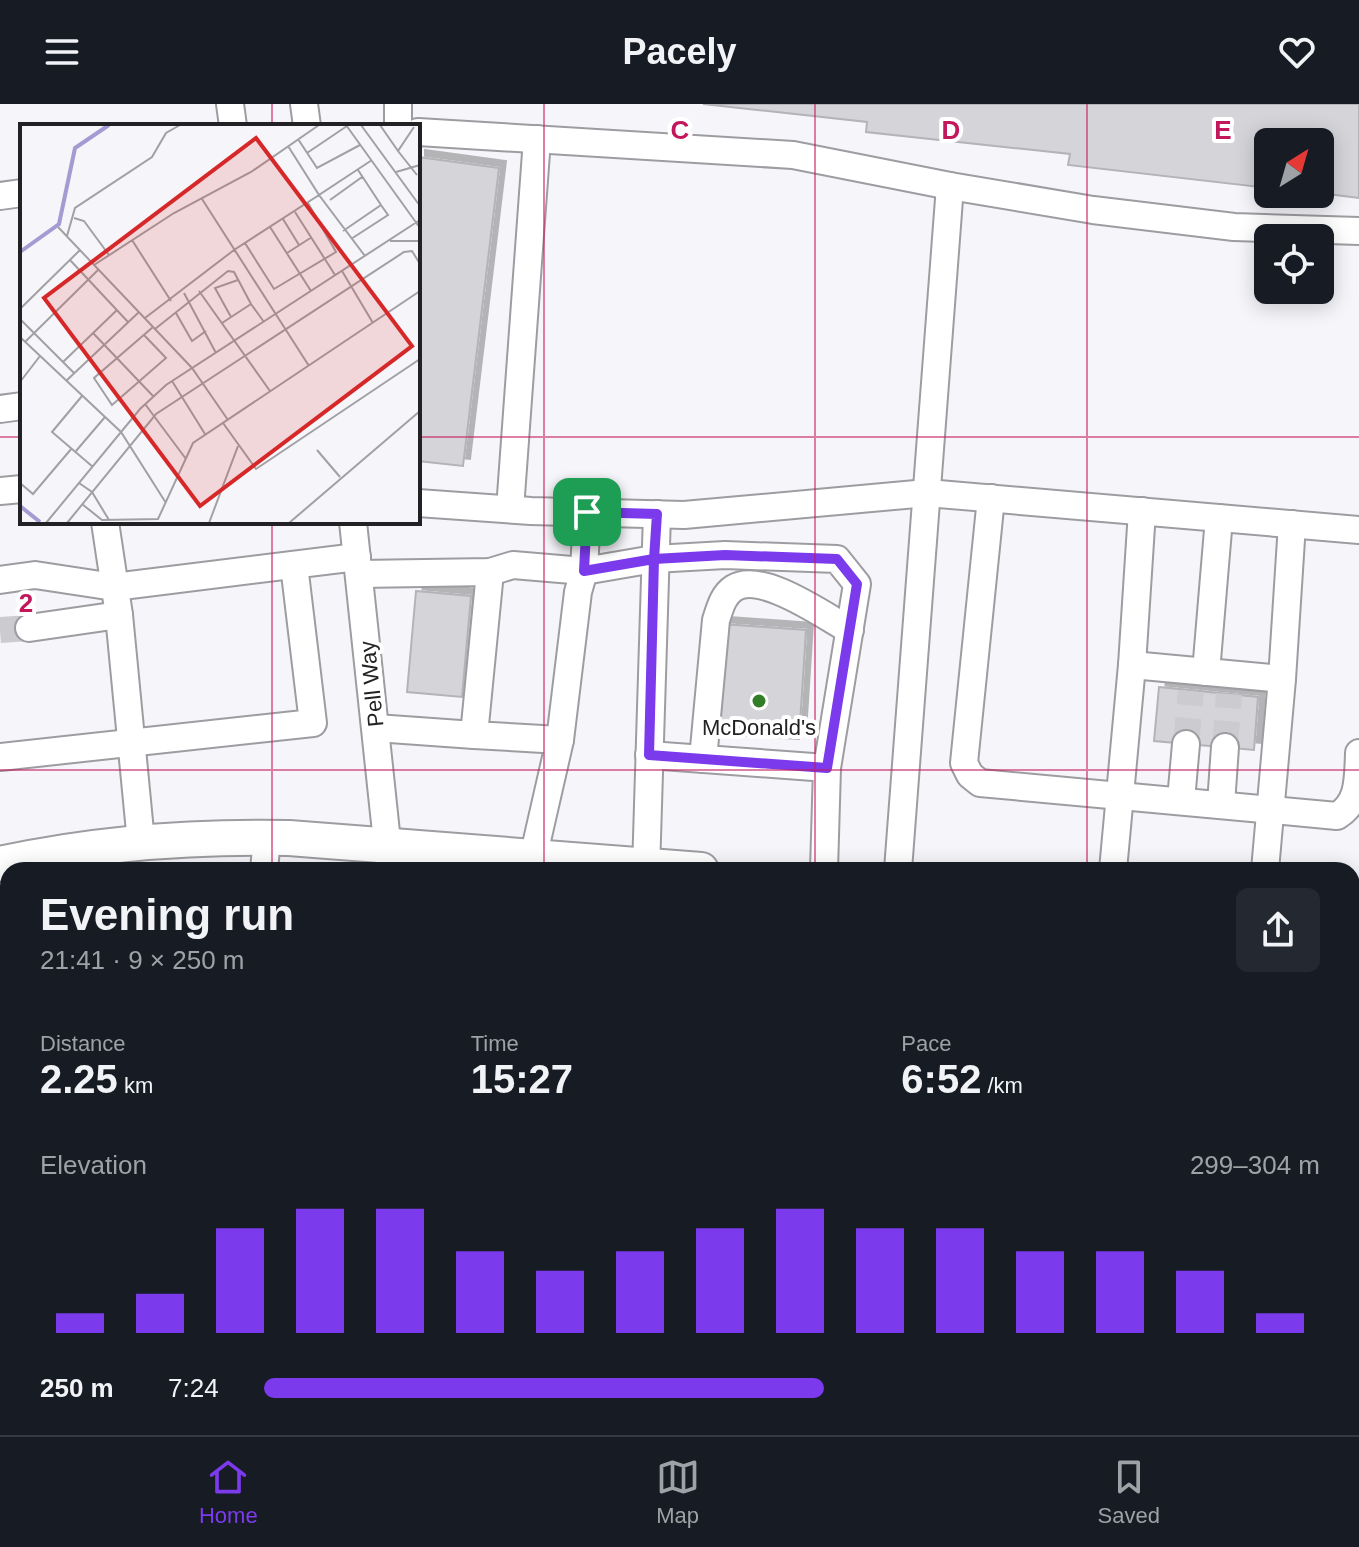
<!DOCTYPE html>
<meta charset="utf-8">
<style>
body{margin:0;font-family:Arial,sans-serif;background:#242831;color:#f1f3f6;height:100vh;display:flex;flex-direction:column;font-size:30px;white-space:nowrap}
*{box-sizing:border-box;margin:0}
p{font-size:26px;color:#9ea1a6}
.icon{flex:none;width:44px;height:44px;fill:none;stroke:currentColor;stroke-width:2;stroke-linecap:round;stroke-linejoin:round}
.map{position:relative;flex:1;overflow:hidden}
.side{position:absolute;left:0px;top:758px;width:1360px;height:574px;display:flex;flex-direction:column;background:#171b24;border-radius:24px 24px 0 0;box-shadow:0 4px 20px #0003}
.side>*{flex:none}
.needle{width:52px;rotate:37deg}
.tools{position:absolute;left:1254px;top:24px;display:grid;gap:16px}
.tools a{display:grid;place-items:center;width:80px;height:80px;border-radius:12px;background:#171b24;box-shadow:0 4px 20px #0003;font-size:40px}
.pin{position:absolute;display:grid;place-items:center;width:68px;height:68px;color:#fff;margin:-34px;border-radius:16px;box-shadow:0 4px 12px #0006}
.round{display:grid;place-items:center;flex:none;width:84px;height:84px;border-radius:12px;background:#242831}
.headline{display:flex;align-items:center;justify-content:space-between;height:136px;padding:0 40px}
h1{font-size:44px;font-weight:800;line-height:60px}
.metrics{display:grid;grid-template-columns:repeat(3,1fr);gap:12px;height:136px;padding:8px 40px}
.metrics div{display:grid;align-content:center}
.metrics b{font-size:40px;font-weight:800}
.metrics small{font-size:22px;font-weight:400}
.metrics p{font-size:22px}
.chart{height:224px;padding:16px 40px}
.chart p{display:flex;justify-content:space-between}
.chart svg{width:100%;height:144px;margin-top:8px;stroke:#7c3aed;stroke-width:6}
ul{padding:0 40px;list-style:none;font-size:26px}
li{display:grid;grid-template-columns:128px 96px 1fr;align-items:center;height:60px}
li i{height:20px;border-radius:10px;background:#7c3aed}
header{display:flex;justify-content:space-between;align-items:center;height:104px;padding:0 40px;background:#171b24;font-size:36px;font-weight:800}
.menu{display:flex;justify-content:space-around;align-items:center;height:112px;border-top:2px solid #363941;background:#171b24;font-size:22px;color:#9ea1a6}
.menu a{display:grid;justify-items:center;gap:4px}
.menu .active{color:#7c3aed}
.map>svg:first-child{display:block}
</style>
<header><svg class="icon" aria-label="menu" viewBox="0 0 24 24"><path d="M4 6h16M4 12h16M4 18h16"/></svg>Pacely<svg class="icon" aria-label="heart" viewBox="0 0 24 24"><path d="M12 20l-8-8c-3-5 5-10 8-4 3-6 11-1 8 4z"/></svg></header>
<div class="map">
<svg width="1359" height="1331" viewBox="0 0 1359 1331">
<defs>
<filter id="shadow"><feDropShadow dx="7" dy="-7" stdDeviation="0" flood-color="#0004"/></filter>
</defs>
<rect width="100%" height="100%" fill="#f6f5fa"/>
<g fill="#d5d4d9" stroke="#b4b3b8" stroke-width="2" filter="url(#shadow)">
<path d="M703,0H1359V94L1320,89V38H1268V84L1068,61L1070,50L866,28L867,18Z"/>
<path d="M418,53L499,64L463,362L418,357Z"/>
<path d="M416,487L471,492L462,593L407,588Z"/>
<path d="M722,520L806,526L799,635L715,630Z"/>
<path d="M1159,583L1258,593L1254,646L1154,637Z"/>
<path d="M0,873L8,874V977L0,976Z"/>
<path d="M8,1186V1324H84L73,1331H0V1190Z"/>
<path d="M1352,1188L1359,1189L1357,1331H1279L1209,1324H1352Z"/>
<path d="M735,1324H883V1331H734Z"/>
<path d="M1021,1324H1100L1099,1331H1073Z"/>
</g>
<g fill="none" stroke-linecap="round" stroke-linejoin="round">
<g stroke="#cccbcf" stroke-width="26" stroke-dasharray="26 13" stroke-linecap="butt">
<path d="M0,526L29,524"/>
<path d="M1186,640L1191,587"/>
<path d="M1225,643L1229,590"/>
</g>
<defs>
<g id="minor">
<path d="M230,0L233,22"/>
<path d="M304,0L307,22"/>
<path d="M398,22V0"/>
<path d="M418,28L793,51L950,82L1093,106L1234,123L1359,127"/>
<path d="M0,92L22,89"/>
<path d="M0,305L22,302"/>
<path d="M0,387L22,385"/>
<path d="M991,394L964,659L970,671L980,679L1337,712C1359,699 1358,676 1359,649"/>
<path d="M418,399L531,407L684,411L927,389L1359,426"/>
<path d="M510,405L537,35"/>
<path d="M105,418L119,511L141,738"/>
<path d="M353,418L390,766"/>
<path d="M490,468L474,631L560,636"/>
<path d="M359,470L490,468L513,461L584,467L654,455L725,451L837,455L857,480L827,664"/>
<path d="M0,476L35,471L114,483L357,453"/>
<path d="M29,524L119,511"/>
<path d="M1132,561L1282,575"/>
<path d="M1206,568L1219,414"/>
<path d="M376,624L474,631"/>
<path d="M649,651L827,664L824,766"/>
<path d="M0,653L313,619L294,461"/>
<path d="M703,655L716,516C720,504 723,491 734,484C762,467 824,512 850,526"/>
<path d="M1181,696L1186,640"/>
<path d="M1221,700L1225,643"/>
<path d="M533,754L560,636L578,488L584,467L587,408"/>
<path d="M264,766L267,734"/>
<path d="M646,766L657,410"/>
<path d="M898,766L950,82"/>
<path d="M1113,766L1132,561L1142,407"/>
<path d="M1265,766L1282,575L1292,420"/>
<path d="M0,843L8,841"/>
<path d="M1352,909L1359,910"/>
<path d="M1352,1119H1359"/>
<path d="M0,1142L8,1137"/>
<path d="M153,1331L163,1324"/>
<path d="M340,1331V1324"/>
</g>
<g id="major">
<path d="M0,760C96,739 191,732 289,734L701,766"/>
<path d="M1352,811L1359,812"/>
</g>
</defs>
<use href="#minor" stroke="#9d9da1" stroke-width="30"/>
<use href="#major" stroke="#9d9da1" stroke-width="38"/>
<use href="#minor" stroke="#fff" stroke-width="26"/>
<use href="#major" stroke="#fff" stroke-width="34"/>
</g>
<g fill="none" stroke-linecap="round" stroke-linejoin="round">
<defs>
<path id="route" d="M587,408L584,467L654,455L649,651L827,664L857,480L837,455L725,451L654,455L657,410L587,408"/>
</defs>
<use href="#route" stroke="#fff" stroke-width="16"/>
<use href="#route" stroke="#7c3aed" stroke-width="10"/>
</g>
<path fill="none" stroke="#c2185b" stroke-width="2" stroke-opacity="0.55" d="M272,0V22M544,0V766M815,0V766M1087,0V766M0,333H22M418,333H1359M272,418V766M0,666H1359M0,998H8M1352,998H1359M272,1324V1331M544,1324V1331M815,1324V1331M1087,1324V1331"/>
<circle fill="#327e26" stroke="#fff" stroke-width="3" cx="759" cy="597" r="8"/>
<g text-anchor="middle" stroke-width="8" stroke-linejoin="round" paint-order="stroke">
<g font-size="22" fill="#222123" stroke="#fff">
<text transform="translate(371 580) rotate(-96)" y="8">Pell Way</text>
</g>
<g font-size="22" fill="#222123" stroke="#fff">
<text x="759" y="631">McDonald's</text>
</g>
</g>
<g transform="translate(20 20)">
<rect width="400" height="400" fill="#f6f5fa"/>
<path fill="none" stroke="#a39bd1" stroke-width="4" d="M0,128L39,100L55,24L89,1M0,382L20,398"/>
<path fill="none" stroke="#a1a0a4" stroke-width="2" d="M326,1L400,104M341,1L400,82M360,1L378,27M394,3L378,27L397,51M278,15L297,44L340,21M287,29L327,2M376,48L400,41M182,75L289,242M310,76L342,53M275,88L315,151M54,94L64,97L89,131M263,95L279,121M38,103L172,244L208,296M250,103L291,167M323,107L361,81L338,46M47,112L55,84L132,33L146,9L160,1M331,115L368,91L361,81M112,116L151,177M370,117H400M225,119L254,165L316,128L288,79M267,129L292,113M345,132L299,71L352,36M50,136L108,198M74,141L154,89L231,48L299,1M322,147L353,199M179,167L250,267M164,169L196,229M0,185L60,126M156,189L172,217L186,207M211,193L195,164L218,156M125,194L214,126L299,71L268,22M0,195L54,249M202,199L231,180L244,198M135,205L208,147L214,148L231,180M73,209L133,272M124,211L146,234L92,281L74,254L133,203M0,213L101,308L146,379M5,218L78,146M43,238L97,186M46,257L119,188M152,257L185,310M0,258L20,232M62,272L32,308L73,343M125,280L166,335M203,299L236,345L400,235M297,326L320,353M56,327L85,293M0,359L13,370L52,324M59,359L72,368L89,396M62,380L82,396L138,395L173,319L400,167M26,399L120,285L146,261L400,96M47,399L136,290L384,128L392,127L400,140M189,399L218,322M269,399L400,287"/>
<path fill="#d62828" fill-opacity="0.15" stroke="#d62828" stroke-width="4" d="M236,14L392,222L180,382L24,174Z"/>
<rect width="400" height="400" fill="none" stroke="#222123" stroke-width="4"/>
</g>
<g font-size="26" text-anchor="middle" font-weight="bold" fill="#c2185b" stroke="#fff" stroke-width="8" stroke-linejoin="round" paint-order="stroke">
<text x="680" y="35">C</text>
<text x="951" y="35">D</text>
<text x="1223" y="35">E</text>
<text x="26" y="508">2</text>
</g>
</svg>
<div class="tools">
<a><svg class="needle" viewBox="-14 -14 28 28"><path d="M0-13l5 13h-10z" fill="#e53935"/><path d="M0 13l5-13h-10z" fill="#9ea1a6"/></svg></a>
<a><svg class="icon" aria-label="locate" viewBox="0 0 24 24"><circle cx="12" cy="12" r="6"/><path d="M12 2v4M12 18v4M2 12h4M18 12h4"/></svg></a>
</div>
<div class="pin" style="left:587px;top:408px;background:#1e9e55"><svg class="icon" aria-label="arrive" viewBox="0 0 24 24"><path d="M6 21V4h12l-3 4 3 4H6"/></svg></div>
<section class="side">
<div class="headline"><div><h1>Evening run</h1><p>21:41 · 9 × 250 m</p></div><a class="round"><svg class="icon" aria-label="share" viewBox="0 0 24 24"><path d="M12 15V3M7 8l5-5 5 5M5 13v7h14v-7"/></svg></a></div>
<div class="metrics">
<div><p>Distance</p><b>2.25<small> km</small></b></div>
<div><p>Time</p><b>15:27</b></div>
<div><p>Pace</p><b>6:52<small> /km</small></b></div>
</div>
<div class="chart"><p><span>Elevation</span>299–304 m</p>
<svg viewBox="0 0 160 44" preserveAspectRatio="none"><path d="M5 44V38M15 44V32M25 44V12M35 44V6M45 44V6M55 44V19M65 44V25M75 44V19M85 44V12M95 44V6M105 44V12M115 44V12M125 44V19M135 44V19M145 44V25M155 44V38"/></svg>
</div>
<ul>
<li><b>250 m</b>7:24<i style="width:53%"></i></li>
</ul>
</section>
</div>
<nav class="menu">
<a class="active"><svg class="icon" aria-label="home" viewBox="0 0 24 24"><path d="M3 11l9-7 9 7M6 9v11h12V9"/></svg>Home</a>
<a><svg class="icon" aria-label="map" viewBox="0 0 24 24"><path d="M3 6l6-2 6 2 6-2v14l-6 2-6-2-6 2zM9 4v14M15 6v14"/></svg>Map</a>
<a><svg class="icon" aria-label="saved" viewBox="0 0 24 24"><path d="M7 4h10v16l-5-4-5 4z"/></svg>Saved</a>
</nav>
